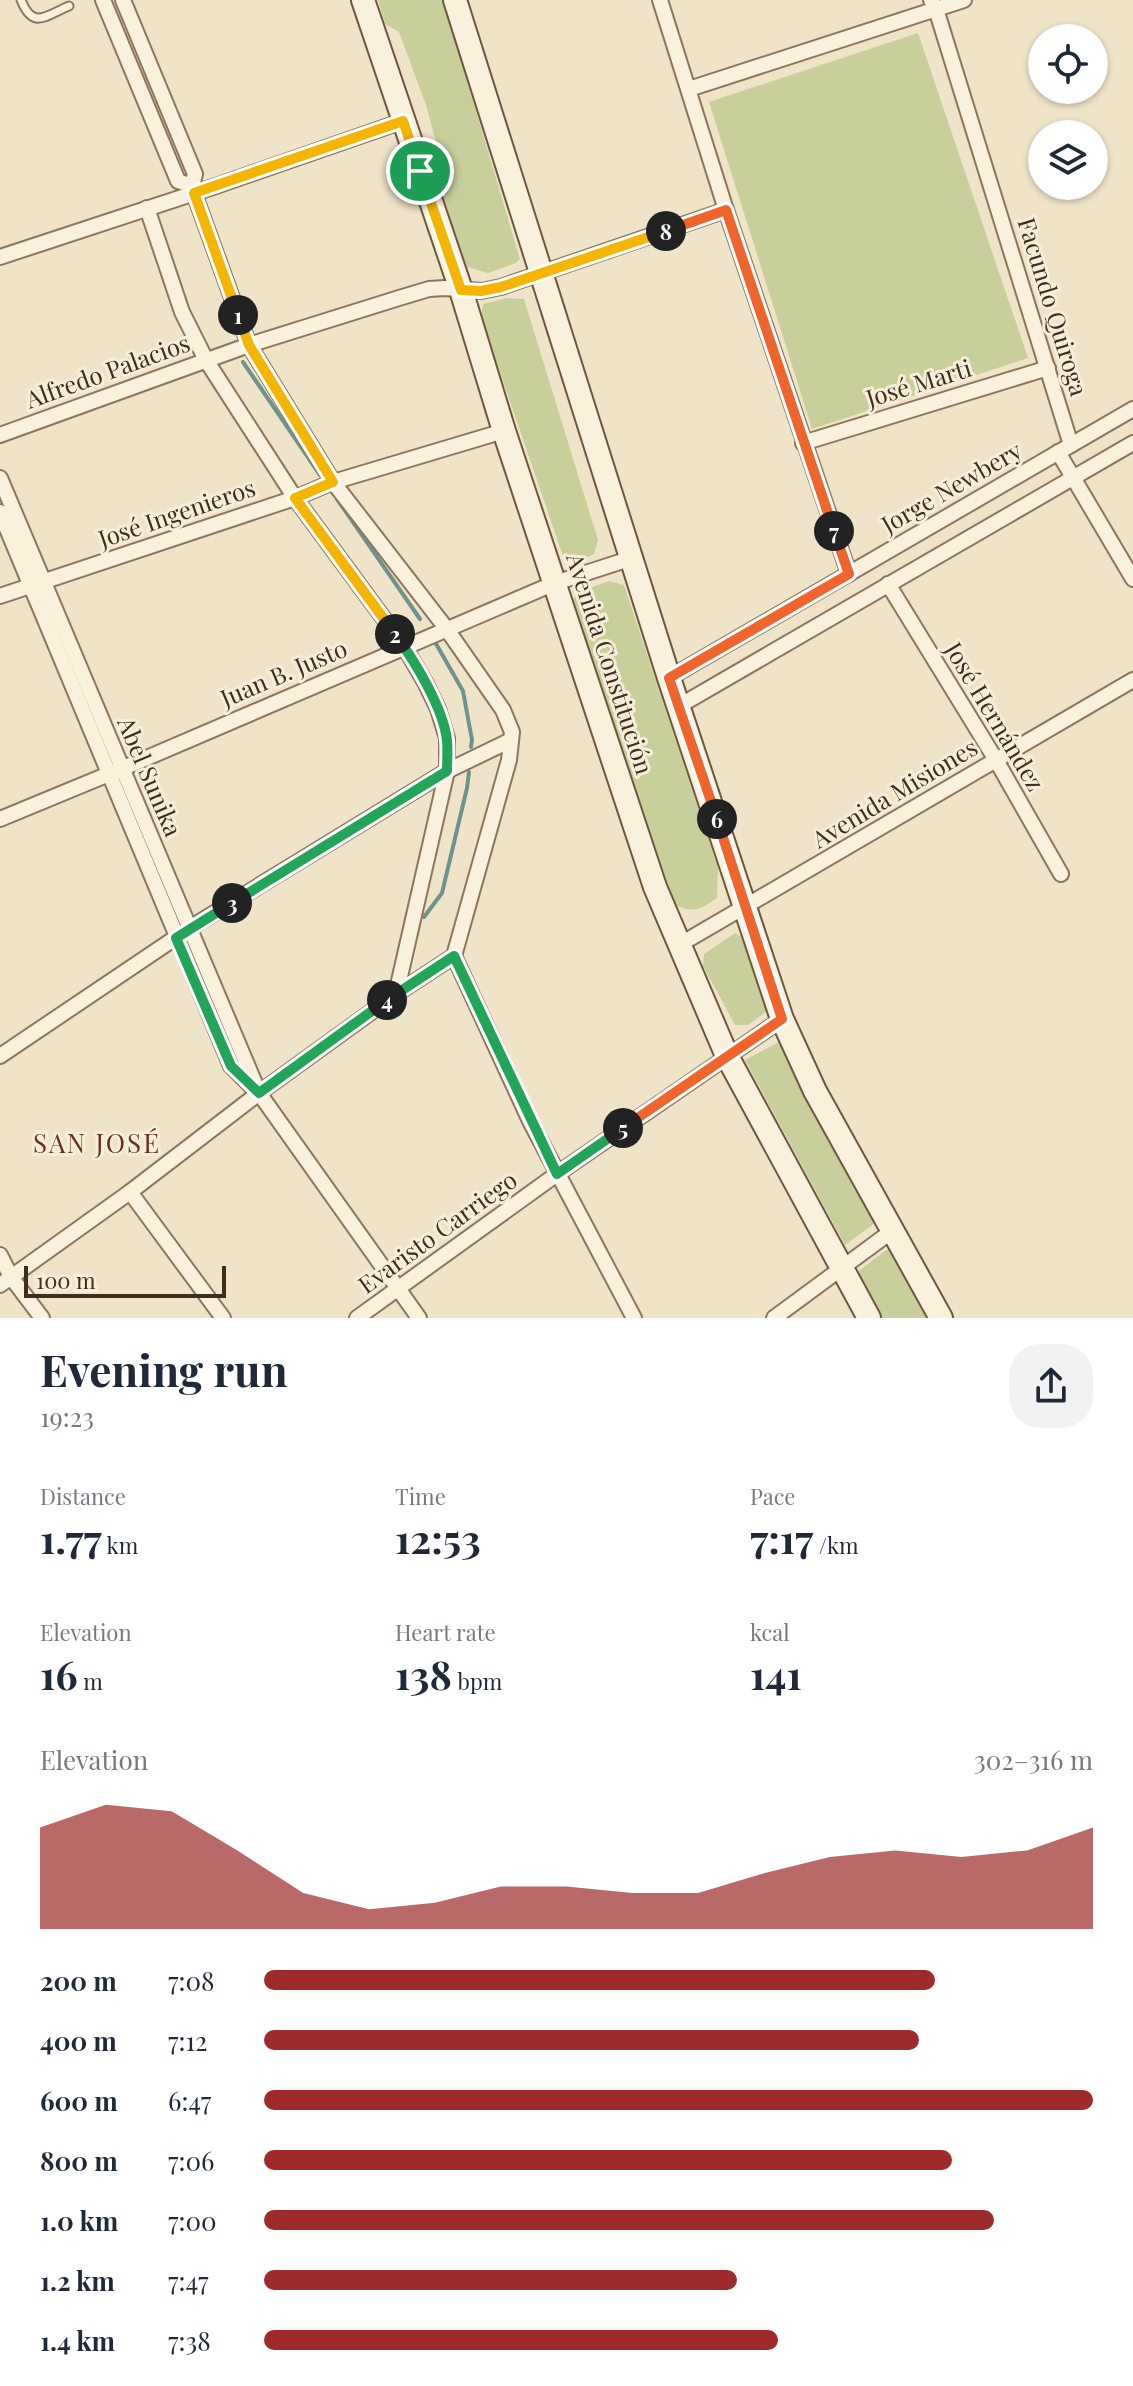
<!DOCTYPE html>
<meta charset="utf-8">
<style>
body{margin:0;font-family:"Playfair Display",serif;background:#f2f2f3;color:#1f2937;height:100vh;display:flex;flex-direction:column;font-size:30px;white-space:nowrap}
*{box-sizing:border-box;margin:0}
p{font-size:26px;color:#747a83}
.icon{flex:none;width:44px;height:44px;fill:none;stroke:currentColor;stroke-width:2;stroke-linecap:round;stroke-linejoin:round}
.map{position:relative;height:1318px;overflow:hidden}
.drawer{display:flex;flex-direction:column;background:#fff;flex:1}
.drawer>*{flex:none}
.tools{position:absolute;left:1028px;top:24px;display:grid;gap:16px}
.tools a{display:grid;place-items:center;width:80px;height:80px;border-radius:50%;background:#fff;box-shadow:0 2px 6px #0004;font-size:40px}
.scale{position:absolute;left:24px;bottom:20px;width:202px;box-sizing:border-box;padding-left:8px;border:4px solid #3d2e20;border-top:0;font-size:22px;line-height:28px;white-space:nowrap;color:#3d2e20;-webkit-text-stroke:6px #f7eed8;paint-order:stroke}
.pin{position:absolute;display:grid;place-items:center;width:68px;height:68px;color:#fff;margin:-34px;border:4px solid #fff;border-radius:50%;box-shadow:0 2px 8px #0007}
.km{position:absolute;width:40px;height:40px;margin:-20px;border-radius:50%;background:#222;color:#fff;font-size:22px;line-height:40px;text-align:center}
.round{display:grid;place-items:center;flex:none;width:84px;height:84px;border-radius:32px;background:#f2f2f3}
.headline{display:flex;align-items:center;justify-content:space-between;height:136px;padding:0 40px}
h1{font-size:44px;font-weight:700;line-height:60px}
.stats{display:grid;grid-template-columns:repeat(3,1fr);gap:12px;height:136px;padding:8px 40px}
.stats div{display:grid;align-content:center}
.stats b{font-size:40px;font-weight:700}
.stats small{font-size:22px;font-weight:400}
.stats p{font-size:22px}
.chart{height:224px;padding:16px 40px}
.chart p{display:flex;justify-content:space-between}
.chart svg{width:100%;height:144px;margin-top:8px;fill:#9e2a2b;opacity:.7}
ul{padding:0 40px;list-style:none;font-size:26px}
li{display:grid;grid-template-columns:128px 96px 1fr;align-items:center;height:60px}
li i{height:20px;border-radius:10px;background:#9e2a2b}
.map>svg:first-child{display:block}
</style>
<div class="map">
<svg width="1133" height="1318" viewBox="0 0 1133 1318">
<rect width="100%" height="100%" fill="#f0e4c8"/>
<g fill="#c9cf9b">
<path d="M378,0H443L520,259L516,263L488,273L467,267L435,174L442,163L426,105L399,32L385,24Z"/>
<path d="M918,33L1028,358L812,429L709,102Z"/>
<path d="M507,298L524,299L598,540L594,554L577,562L563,556L481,317L483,304Z"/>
<path d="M609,581L624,585L718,868L717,898C699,910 694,914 673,904L572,602L578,592Z"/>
<path d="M735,933L745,939L766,1003V1012L748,1025H735L703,966L704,954Z"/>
<path d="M783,1040L878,1221L845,1245L745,1060Z"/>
<path d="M892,1246L931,1318H881L857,1272Z"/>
</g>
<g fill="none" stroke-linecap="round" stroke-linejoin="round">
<g stroke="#6f938a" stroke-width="4">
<path d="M243,362L320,475"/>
<path d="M337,499L420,619"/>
<path d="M435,642L463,691L472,740L471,747"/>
<path d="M424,917L442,893L467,788L469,772"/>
</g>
<defs>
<path id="lane" d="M21,0C33,30 45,16 69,6"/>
<g id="street">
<path d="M103,0L178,181L192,186"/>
<path d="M123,0L195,174L192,186L194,193L249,345L333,482L446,628L503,710L512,732L509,760L454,956"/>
<path d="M660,0L726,210L849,574"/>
<path d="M931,0L936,9L1071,445"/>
<path d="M689,89L964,0"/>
<path d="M147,208L182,312L206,360L295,498L404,646L426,684L438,709L447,738V771L396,994"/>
<path d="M0,257L216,186L403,121"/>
<path d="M0,435L249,345L399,298L429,289L445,288L481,291L501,287L726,210"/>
<path d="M803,443L1048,368"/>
<path d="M1058,452L1133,579"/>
<path d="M0,478L259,1093L419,1318"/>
<path d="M0,512L231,1066L253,1088"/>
<path d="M888,584L996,760L1061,874"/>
<path d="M0,596L295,498L333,482L504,431"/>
<path d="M669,678L1133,409"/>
<path d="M679,706L1133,443"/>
<path d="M0,819L121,769L555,583L632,558"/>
<path d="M679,945L1133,680"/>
<path d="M0,1056L190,928L447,771L511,740"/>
<path d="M130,1192L223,1318"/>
<path d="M0,1255L11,1277L42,1318"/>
<path d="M0,1285L130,1192L259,1093L396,994L454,956L530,1121L634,1318"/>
<path d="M357,1318L557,1174L782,1019"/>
<path d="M774,1318L892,1231"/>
</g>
<g id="secondary">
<path d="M363,0L461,290L504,431L655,887L727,1056L869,1318"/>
<path d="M455,0L669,678L782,1019L815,1091L941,1318"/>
</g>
</defs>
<use href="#lane" stroke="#8d765c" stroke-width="11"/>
<use href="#street" stroke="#8d765c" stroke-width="18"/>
<use href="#secondary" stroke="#6f573f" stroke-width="26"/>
<use href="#lane" stroke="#faf1dc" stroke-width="7"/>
<use href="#street" stroke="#faf1dc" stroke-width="14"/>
<use href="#secondary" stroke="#faf1dc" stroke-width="22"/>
</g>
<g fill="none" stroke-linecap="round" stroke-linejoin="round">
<defs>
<path id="split-1" d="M238,315L194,193L403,121L420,171"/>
<path id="split-2" d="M238,315L249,345L333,482L295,498L395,634"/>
<path id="split-3" d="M232,903L447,771C447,761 448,750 447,740C443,707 414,660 395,634"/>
<path id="split-4" d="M232,903L176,938L231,1066L259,1093L387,1000"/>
<path id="split-5" d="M387,1000L454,956L557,1174L623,1128"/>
<path id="split-6" d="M623,1128L782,1019L717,819"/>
<path id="split-7" d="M717,819L669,678L849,574L834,531"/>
<path id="split-8" d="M666,231L726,210L834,531"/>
<path id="split-9" d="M420,171L461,290L481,291L501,287L666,231"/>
</defs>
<use href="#split-1" stroke="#fff" stroke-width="16"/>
<use href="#split-2" stroke="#fff" stroke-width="16"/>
<use href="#split-3" stroke="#fff" stroke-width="16"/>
<use href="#split-4" stroke="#fff" stroke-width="16"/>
<use href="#split-5" stroke="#fff" stroke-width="16"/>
<use href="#split-6" stroke="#fff" stroke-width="16"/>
<use href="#split-7" stroke="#fff" stroke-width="16"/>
<use href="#split-8" stroke="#fff" stroke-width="16"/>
<use href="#split-9" stroke="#fff" stroke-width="16"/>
<use href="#split-1" stroke="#f5b400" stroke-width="10"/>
<use href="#split-2" stroke="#f5b400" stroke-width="10"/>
<use href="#split-3" stroke="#22a559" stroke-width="10"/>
<use href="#split-4" stroke="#22a559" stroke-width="10"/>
<use href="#split-5" stroke="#22a559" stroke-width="10"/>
<use href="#split-6" stroke="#f0652b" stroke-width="10"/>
<use href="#split-7" stroke="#f0652b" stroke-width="10"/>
<use href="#split-8" stroke="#f0652b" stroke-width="10"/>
<use href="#split-9" stroke="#f5b400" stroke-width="10"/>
</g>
<g text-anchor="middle" stroke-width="6" stroke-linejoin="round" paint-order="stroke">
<g font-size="24" fill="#3d2e20" stroke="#f7eed8">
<text transform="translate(1052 307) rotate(73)" y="8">Facundo Quiroga</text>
<text transform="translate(108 372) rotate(-20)" y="8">Alfredo Palacios</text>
<text transform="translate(919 384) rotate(-17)" y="8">José Marti</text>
<text transform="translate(952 488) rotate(-30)" y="8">Jorge Newbery</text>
<text transform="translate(177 514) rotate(-19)" y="8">José Ingenieros</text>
<text transform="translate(609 664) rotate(72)" y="8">Avenida Constitución</text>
<text transform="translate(284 674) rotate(-23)" y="8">Juan B. Justo</text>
<text transform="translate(994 717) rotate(59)" y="8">José Hernández</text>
<text transform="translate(149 777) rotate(67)" y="8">Abel Sunika</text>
<text transform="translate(895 794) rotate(-31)" y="8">Avenida Misiones</text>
<text transform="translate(438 1233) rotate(-36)" y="8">Evaristo Carriego</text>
</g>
<g font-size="26" letter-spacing="2" fill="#6b2e1e" stroke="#f7eed8">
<text x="97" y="1153">SAN JOSÉ</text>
</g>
</g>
</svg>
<div class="tools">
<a><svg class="icon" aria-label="locate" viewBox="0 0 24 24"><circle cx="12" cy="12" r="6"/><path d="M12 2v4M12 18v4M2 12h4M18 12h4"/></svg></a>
<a><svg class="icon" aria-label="layers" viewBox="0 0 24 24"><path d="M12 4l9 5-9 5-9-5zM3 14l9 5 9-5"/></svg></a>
</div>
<div class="scale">100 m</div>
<div class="pin" style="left:420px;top:171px;background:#1e9e55"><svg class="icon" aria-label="arrive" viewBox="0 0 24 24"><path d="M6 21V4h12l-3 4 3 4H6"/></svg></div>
<b class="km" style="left:238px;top:315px">1</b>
<b class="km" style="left:395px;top:634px">2</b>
<b class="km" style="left:232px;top:903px">3</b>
<b class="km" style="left:387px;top:1000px">4</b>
<b class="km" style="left:623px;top:1128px">5</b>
<b class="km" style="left:717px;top:819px">6</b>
<b class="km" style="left:834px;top:531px">7</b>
<b class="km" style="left:666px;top:231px">8</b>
</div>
<section class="drawer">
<div class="headline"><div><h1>Evening run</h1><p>19:23</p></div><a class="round"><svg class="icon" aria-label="share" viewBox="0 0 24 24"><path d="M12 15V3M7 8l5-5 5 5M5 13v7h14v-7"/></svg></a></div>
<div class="stats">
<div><p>Distance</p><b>1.77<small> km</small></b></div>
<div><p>Time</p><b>12:53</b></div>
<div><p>Pace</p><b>7:17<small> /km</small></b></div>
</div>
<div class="stats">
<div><p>Elevation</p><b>16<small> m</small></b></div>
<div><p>Heart rate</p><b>138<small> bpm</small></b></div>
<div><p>kcal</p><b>141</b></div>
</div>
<div class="chart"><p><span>Elevation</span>302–316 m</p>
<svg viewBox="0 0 160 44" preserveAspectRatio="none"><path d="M0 44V13L10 6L20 8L30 20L40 33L50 38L60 36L70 31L80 31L90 33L100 33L110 27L120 22L130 20L140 22L150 20L160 13V44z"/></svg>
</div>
<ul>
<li><b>200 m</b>7:08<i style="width:81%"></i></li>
<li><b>400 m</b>7:12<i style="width:79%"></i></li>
<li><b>600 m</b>6:47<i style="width:100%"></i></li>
<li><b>800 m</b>7:06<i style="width:83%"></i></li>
<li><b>1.0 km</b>7:00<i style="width:88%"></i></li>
<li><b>1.2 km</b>7:47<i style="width:57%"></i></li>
<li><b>1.4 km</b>7:38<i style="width:62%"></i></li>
</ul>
</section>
